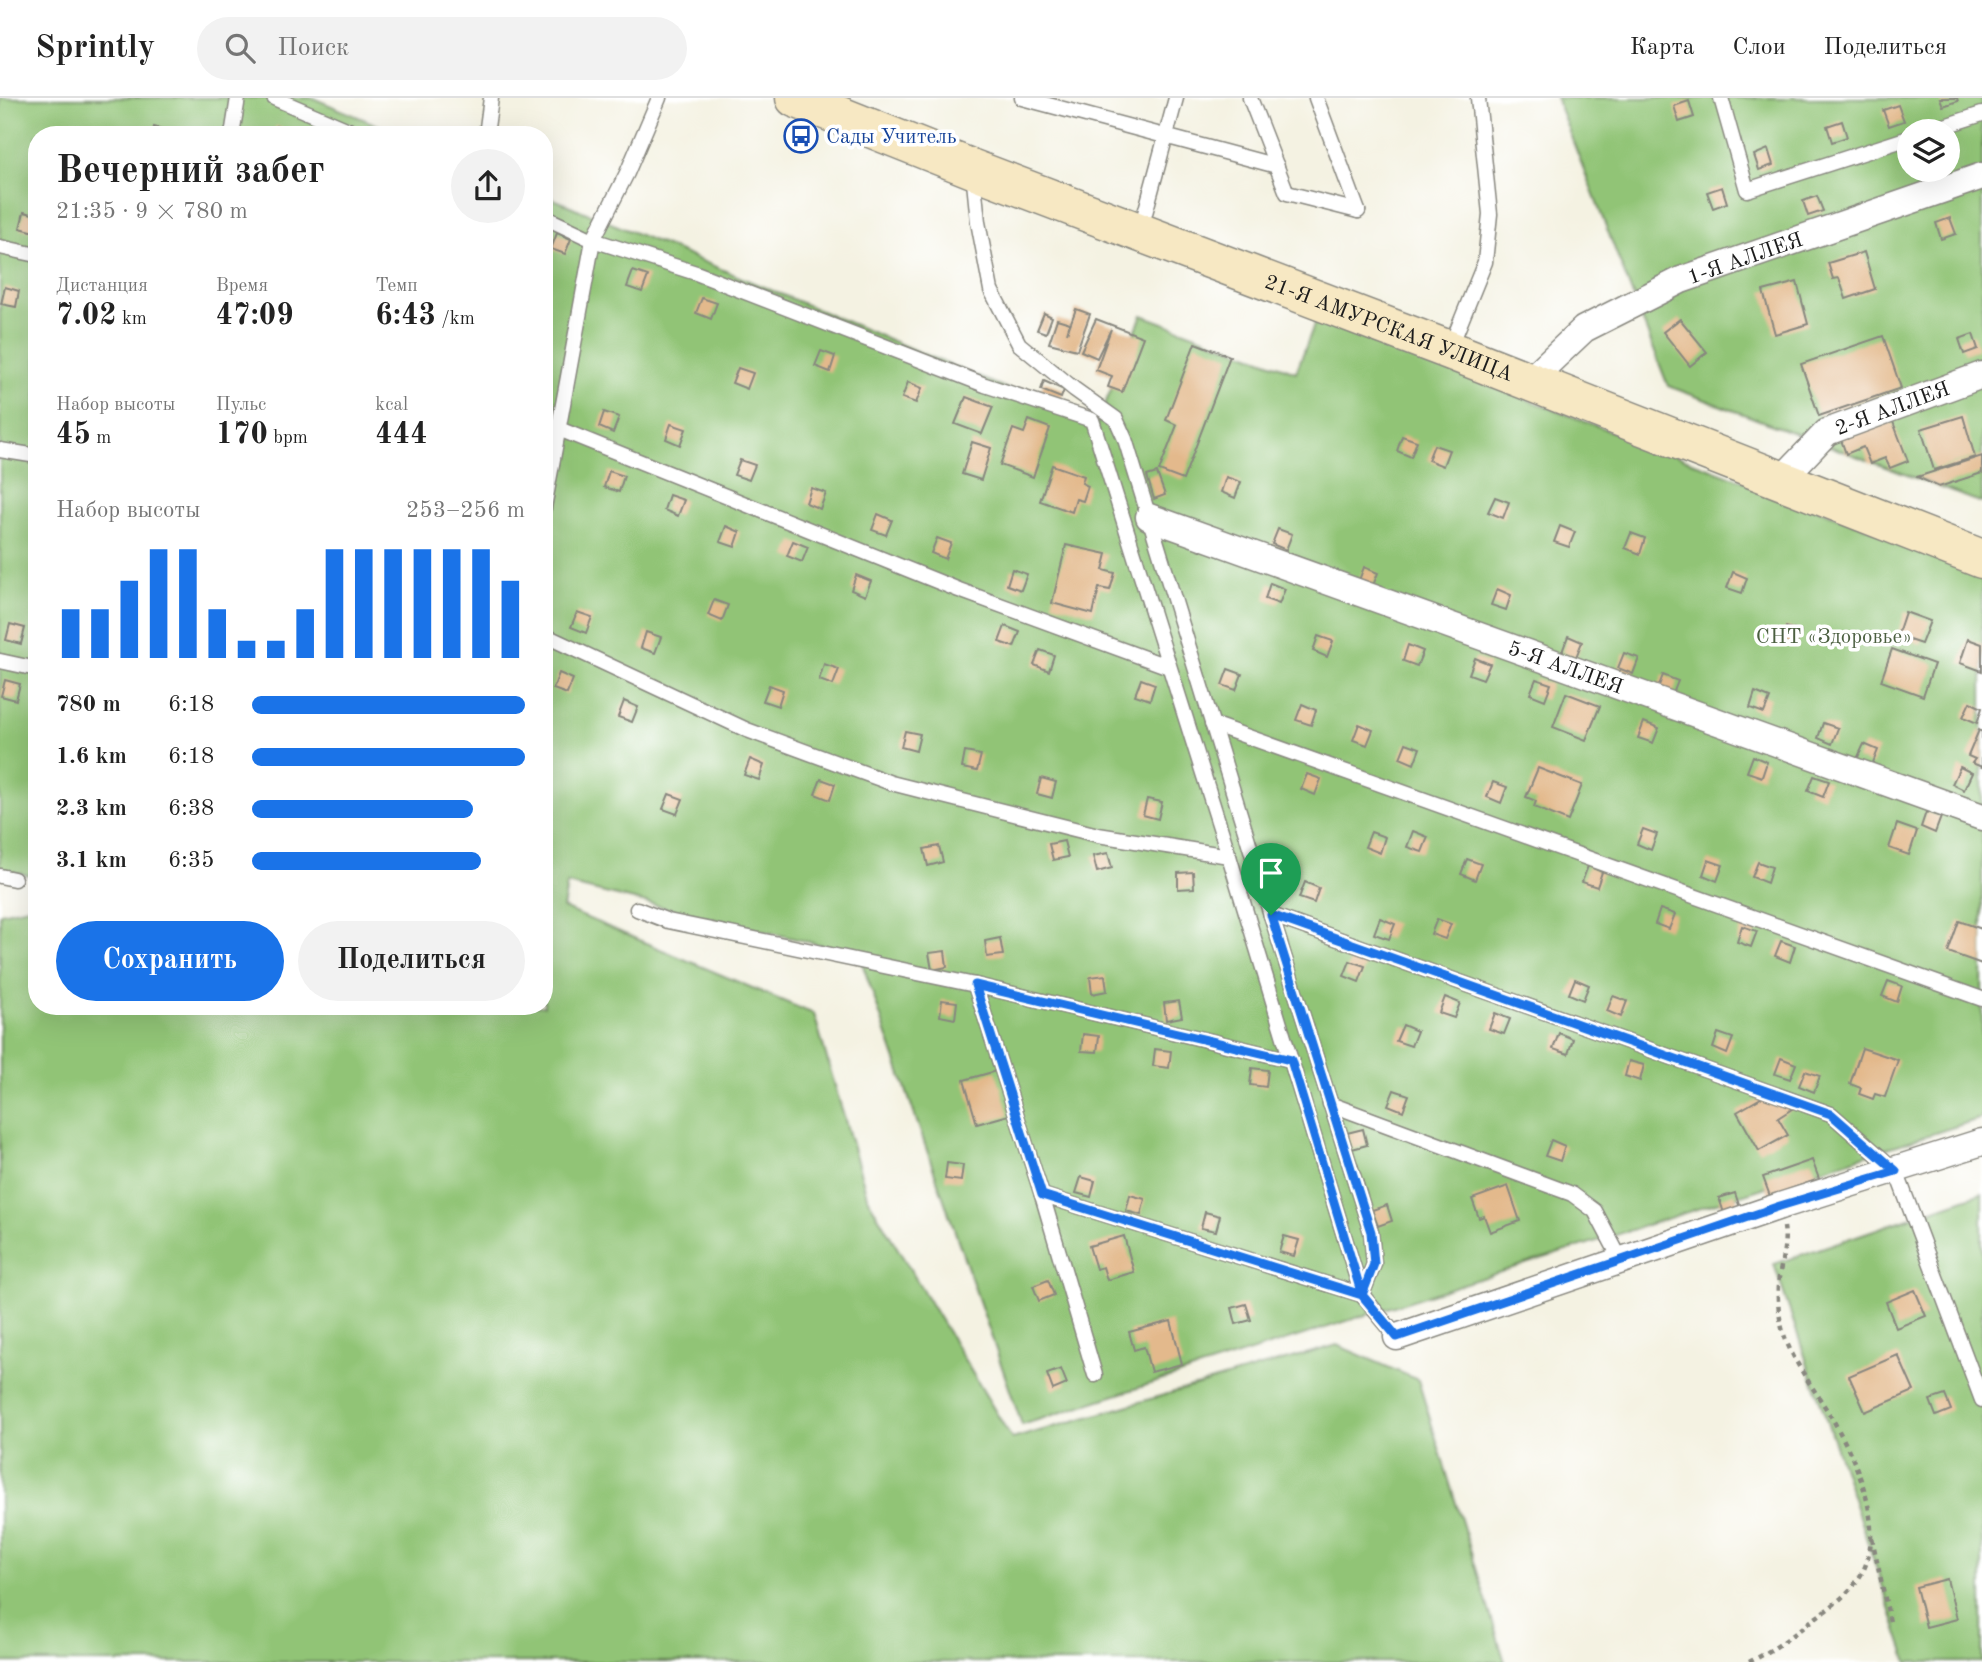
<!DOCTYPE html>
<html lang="ru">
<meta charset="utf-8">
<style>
body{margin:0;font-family:"Old Standard TT",serif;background:#f2f2f2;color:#222;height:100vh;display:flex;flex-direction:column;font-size:26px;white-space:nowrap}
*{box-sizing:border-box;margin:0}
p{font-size:23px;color:#767676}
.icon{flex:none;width:38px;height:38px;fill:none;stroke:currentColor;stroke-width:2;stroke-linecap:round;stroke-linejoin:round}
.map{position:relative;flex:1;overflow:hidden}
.details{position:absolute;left:28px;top:28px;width:525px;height:889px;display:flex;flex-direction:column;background:#fff;border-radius:28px;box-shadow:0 7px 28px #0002}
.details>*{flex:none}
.controls{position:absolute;left:1897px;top:21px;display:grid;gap:14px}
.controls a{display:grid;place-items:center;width:63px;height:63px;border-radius:50%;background:#fff;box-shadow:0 7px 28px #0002;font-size:35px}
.pin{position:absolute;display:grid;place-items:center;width:60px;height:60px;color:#fff;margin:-72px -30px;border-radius:50% 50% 50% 0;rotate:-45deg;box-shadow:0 0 7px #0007}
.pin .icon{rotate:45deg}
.round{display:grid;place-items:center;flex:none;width:74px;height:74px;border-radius:37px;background:#f2f2f2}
.headline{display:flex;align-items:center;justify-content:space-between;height:119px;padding:0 28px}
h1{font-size:38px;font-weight:800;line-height:52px}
.figures{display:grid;grid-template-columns:repeat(3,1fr);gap:10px;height:119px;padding:7px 28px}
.figures div{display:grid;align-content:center}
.figures b{font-size:30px;font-weight:800}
.figures small{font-size:19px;font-weight:400}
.figures p{font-size:19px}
.chart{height:196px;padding:14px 28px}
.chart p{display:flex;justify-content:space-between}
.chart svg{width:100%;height:126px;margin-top:7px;stroke:#1a73e8;stroke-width:6}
.action{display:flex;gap:14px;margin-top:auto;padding:14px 28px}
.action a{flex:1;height:80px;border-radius:42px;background:#1a73e8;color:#fff;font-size:28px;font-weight:800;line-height:80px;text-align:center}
.action a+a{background:#f2f2f2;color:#222}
ul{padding:0 28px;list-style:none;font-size:23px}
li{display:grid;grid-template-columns:112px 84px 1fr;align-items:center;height:52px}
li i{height:18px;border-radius:9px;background:#1a73e8}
header{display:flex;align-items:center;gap:42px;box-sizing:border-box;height:98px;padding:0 35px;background:#fff;border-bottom:2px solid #e0e0e0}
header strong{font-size:33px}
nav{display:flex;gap:38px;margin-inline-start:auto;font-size:24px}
.search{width:490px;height:63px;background:#f2f2f2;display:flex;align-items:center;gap:18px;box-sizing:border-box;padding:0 24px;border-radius:38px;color:#767676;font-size:26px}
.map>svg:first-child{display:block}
</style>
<header>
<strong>Sprintly</strong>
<div class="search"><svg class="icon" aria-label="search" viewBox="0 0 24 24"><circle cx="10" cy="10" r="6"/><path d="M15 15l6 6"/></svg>Поиск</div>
<nav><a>Карта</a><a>Слои</a><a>Поделиться</a></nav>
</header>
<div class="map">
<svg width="1982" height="1564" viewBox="0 0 1982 1564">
<rect width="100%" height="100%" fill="#fff"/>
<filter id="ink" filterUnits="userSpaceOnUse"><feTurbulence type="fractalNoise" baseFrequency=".0143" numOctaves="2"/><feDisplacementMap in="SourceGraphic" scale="14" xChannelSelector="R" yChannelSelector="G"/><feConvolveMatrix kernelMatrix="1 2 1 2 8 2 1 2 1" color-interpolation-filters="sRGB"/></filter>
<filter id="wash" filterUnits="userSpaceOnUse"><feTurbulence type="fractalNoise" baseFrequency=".00686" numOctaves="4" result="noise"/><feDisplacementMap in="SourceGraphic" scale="28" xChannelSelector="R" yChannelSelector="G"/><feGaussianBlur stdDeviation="1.57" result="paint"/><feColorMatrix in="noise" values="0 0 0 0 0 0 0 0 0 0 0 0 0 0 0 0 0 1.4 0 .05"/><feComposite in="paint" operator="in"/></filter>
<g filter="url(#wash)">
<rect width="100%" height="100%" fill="#f4f2e2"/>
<g fill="#91c476" stroke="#567049" stroke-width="2" fill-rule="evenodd">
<path d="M0,0H313L401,37H37V779L0,771Z"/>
<path d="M1556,0H1982V405L1668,288ZM1909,33H1948V72H1909Z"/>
<path d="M544,97L1096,328L1142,217L1296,274L1316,222L1982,473V1020L1022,1327L859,856L567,786L563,810L814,916L868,1101L1012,1341L1337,1247L1418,1282L1505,1564H0V815L37,807V908H544Z"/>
<path d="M1982,1095V1564H1908L1774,1166Z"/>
</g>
<g id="blocks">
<g fill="#e3b98c">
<path d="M1940,0H1957L1958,3L1943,8Z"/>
<path d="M1689,3L1694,19L1679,24L1674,8Z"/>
<path d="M1898,7L1904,23L1889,28L1883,12Z"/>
<path d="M1842,23L1847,39L1832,44L1827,28Z"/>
<path d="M276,28L290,34L289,37H272Z"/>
<path d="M154,29L169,33L168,37H152Z"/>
<path d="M1768,51L1773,67L1759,72L1754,57Z"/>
<path d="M1722,89L1727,105L1713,110L1707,94Z"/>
<path d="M1817,98L1823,113L1808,118L1803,103Z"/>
<path d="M24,114L37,117L35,134L20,130Z"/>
<path d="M1950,120L1956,136L1941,141L1936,125Z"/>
<path d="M557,135L571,141L565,156L551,151Z"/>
<path d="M1864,154L1875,191L1846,201L1839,180L1833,181L1828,165Z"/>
<path d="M633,173L648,178L642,194L627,189Z"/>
<path d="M1797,184L1808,226L1775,236L1763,193Z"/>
<path d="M5,189L19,193L16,209L1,206Z"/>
<path d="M702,200L717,205L711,221L696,215Z"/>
<path d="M1076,211L1090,216L1077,252L1049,245L1057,221L1070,225L1067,235Z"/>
<path d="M1044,215L1052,219L1046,235L1037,232Z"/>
<path d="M1096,221L1143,239L1122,294L1108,289L1112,278L1096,272L1111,231L1097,260L1081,253Z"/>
<path d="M1680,221L1707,254L1690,268L1663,234Z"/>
<path d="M1973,236L1978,251L1964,256L1959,241Z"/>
<path d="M1883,238L1901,290L1819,318L1801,266Z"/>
<path d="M1195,245L1230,258L1183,382L1159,373L1177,327L1166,322Z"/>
<path d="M821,253L835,258L830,274L815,268Z"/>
<path d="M738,270L753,275L747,291L732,285Z"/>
<path d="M1044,283L1064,292L1061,300L1041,292Z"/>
<path d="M908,284L922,290L916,305L902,300Z"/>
<path d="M966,299L993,309L982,336L955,326Z"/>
<path d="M604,314L619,319L613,335L599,329Z"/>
<path d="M1890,316L1908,363L1890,370L1885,360L1870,366L1863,349L1846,356L1839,336Z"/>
<path d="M1963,318L1975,359L1934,372L1921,331Z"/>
<path d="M1029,322L1050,330L1033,379L1000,367L1013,331L1024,335Z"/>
<path d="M671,326L686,331L680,347L666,341Z"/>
<path d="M1402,338L1417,343L1411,359L1397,353Z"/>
<path d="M972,344L991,350L981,382L962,376Z"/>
<path d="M1434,347L1449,352L1443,368L1428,362Z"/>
<path d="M1982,358V375L1939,389L1917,379Z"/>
<path d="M740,362L755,367L749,382L734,377Z"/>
<path d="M1052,367L1084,378L1082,385L1088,388L1083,403L1076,401L1072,414L1040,403Z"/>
<path d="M609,373L624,378L619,394L604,389Z"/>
<path d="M1157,375L1165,397L1154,401L1147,378Z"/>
<path d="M1226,379L1241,384L1235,400L1221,394Z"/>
<path d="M811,390L826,395L820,411L806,405Z"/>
<path d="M669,397L684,402L678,418L664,412Z"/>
<path d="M1495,399L1509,404L1503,420L1488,414Z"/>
<path d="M878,416L892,422L886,437L872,432Z"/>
<path d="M726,428L740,434L735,449L720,444Z"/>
<path d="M1560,428L1575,434L1569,449L1554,444Z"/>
<path d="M1278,431L1292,436L1286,452L1272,446Z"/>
<path d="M1631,435L1645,440L1640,456L1625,450Z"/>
<path d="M937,440L951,445L945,461L931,455Z"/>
<path d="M793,443L808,449L802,464L787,458Z"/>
<path d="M1066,447L1107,456L1103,472L1115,475L1110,492L1099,490L1093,516L1052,505Z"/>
<path d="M1364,469L1378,475L1372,490L1358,485Z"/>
<path d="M1012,471L1027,476L1021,492L1007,487Z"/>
<path d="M1733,474L1747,480L1742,495L1727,490Z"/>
<path d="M856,477L871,483L865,498L851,492Z"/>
<path d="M1270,485L1285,491L1279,506L1265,501Z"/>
<path d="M1497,491L1511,497L1506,512L1491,507Z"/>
<path d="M714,502L728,507L722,523L708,517Z"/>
<path d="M577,514L592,519L586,535L571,529Z"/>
<path d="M1905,514L1930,523L1921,546L1897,538Z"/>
<path d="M10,526L25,530L21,546L6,542Z"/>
<path d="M1005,528L1020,534L1014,549L999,544Z"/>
<path d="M1786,529L1801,534L1795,550L1781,544Z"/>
<path d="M646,534L661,539L655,555L641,550Z"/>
<path d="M1318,538L1333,543L1327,559L1313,553Z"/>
<path d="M1568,538L1582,544L1576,559L1562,554Z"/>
<path d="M1968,541L1982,546V573L1960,565Z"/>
<path d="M1408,547L1423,553L1417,568L1403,563Z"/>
<path d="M1892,551L1934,566L1923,598L1881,583Z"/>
<path d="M1040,552L1054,557L1049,573L1034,567Z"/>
<path d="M1624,555L1639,560L1633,576L1618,570Z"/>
<path d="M1475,560L1490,566L1483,581L1469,576Z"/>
<path d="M824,566L839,571L833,587L819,582Z"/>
<path d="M1228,571L1242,576L1236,592L1222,587Z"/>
<path d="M559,575L573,581L567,596L553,591Z"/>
<path d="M1663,577L1678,583L1672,598L1657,593Z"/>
<path d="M1141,581L1155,586L1150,602L1135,597Z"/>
<path d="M1536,581L1551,586L1545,602L1530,596Z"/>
<path d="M5,582L20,586L16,602L1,598Z"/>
<path d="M769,587L783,592L778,608L763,603Z"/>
<path d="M1755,594L1770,600L1764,615L1750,610Z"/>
<path d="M1566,595L1600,608L1586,642L1553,629Z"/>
<path d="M624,603L638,609L632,624L618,619Z"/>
<path d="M1970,604L1982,610L1977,625L1963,619Z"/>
<path d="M1302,606L1316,612L1311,627L1296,622Z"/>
<path d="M1644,624L1659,630L1653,645L1638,640Z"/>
<path d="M1823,625L1838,630L1832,646L1818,640Z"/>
<path d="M1359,626L1373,632L1367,647L1353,642Z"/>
<path d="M1979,632L1982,634V669L1972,665L1975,661L1968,658Z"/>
<path d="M905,633L920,636L916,653L901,649Z"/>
<path d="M1406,645L1420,650L1414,666L1400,660Z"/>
<path d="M1864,646L1878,652L1872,667L1857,661Z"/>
<path d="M965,654L981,657L977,673L962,670Z"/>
<path d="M1753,658L1767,664L1762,679L1747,674Z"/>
<path d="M750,661L764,667L759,682L744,677Z"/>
<path d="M1960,669L1972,675L1964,692L1952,686Z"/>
<path d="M1538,670L1582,687L1568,723L1534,709L1536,703L1526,699Z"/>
<path d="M1307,676L1321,681L1315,697L1301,691Z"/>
<path d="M1814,678L1829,683L1823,699L1808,693Z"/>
<path d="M1041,680L1056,684L1052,700L1037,696Z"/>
<path d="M821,681L835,686L830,702L815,696Z"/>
<path d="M1493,684L1507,689L1501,705L1487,699Z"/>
<path d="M669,696L683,701L677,716L663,711Z"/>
<path d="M1147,701L1162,704L1158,721L1143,717Z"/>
<path d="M1926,714L1941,719L1935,735L1921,729Z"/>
<path d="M1897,726L1917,733L1909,757L1889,750Z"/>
<path d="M1643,731L1657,736L1651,752L1637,746Z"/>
<path d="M1413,733L1428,739L1422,754L1407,749Z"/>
<path d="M1371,734L1385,739L1380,755L1365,749Z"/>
<path d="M1064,743L1068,759L1053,762L1049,746Z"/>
<path d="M939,748L943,764L928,768L924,751Z"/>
<path d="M1108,755L1112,770L1097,774L1093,758Z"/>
<path d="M1467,761L1481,766L1475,782L1461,776Z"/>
<path d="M1708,762L1723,767L1717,783L1703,777Z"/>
<path d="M1758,764L1772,769L1767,785L1752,779Z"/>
<path d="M1588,768L1602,774L1597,789L1582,784Z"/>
<path d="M1193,774L1194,790L1178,791V775Z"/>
<path d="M1305,784L1319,790L1314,805L1299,800Z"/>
<path d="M1660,811L1675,816L1669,831L1655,826Z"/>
<path d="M1380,820L1395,826L1389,841L1374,836Z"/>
<path d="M1437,821L1451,826L1445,841L1431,836Z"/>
<path d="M1959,823L1982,831V866L1948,854Z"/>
<path d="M1742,828L1757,833L1751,849L1737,844Z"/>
<path d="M1000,840L1003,857L987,859L985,843Z"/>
<path d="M1781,843L1795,848L1790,864L1775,858Z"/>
<path d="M945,853L947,869L932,872L929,855Z"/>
<path d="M1350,863L1365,868L1359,884L1344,878Z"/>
<path d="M1105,877L1107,893L1092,896L1090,879Z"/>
<path d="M1575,881L1589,887L1583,902L1569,896Z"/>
<path d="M1888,883L1902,888L1897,904L1882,898Z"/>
<path d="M1613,898L1627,903L1621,919L1607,913Z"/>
<path d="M1445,899L1460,905L1454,920L1439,915Z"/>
<path d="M942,902L957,904L955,921L940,918Z"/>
<path d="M1179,903L1182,919L1166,922L1164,905Z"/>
<path d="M1495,915L1510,921L1504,936L1489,931Z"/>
<path d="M1403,927L1417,933L1411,948L1396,943Z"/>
<path d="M1559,935L1573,941L1568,956L1553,951Z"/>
<path d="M1718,935L1733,940L1727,956L1713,950Z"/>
<path d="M1083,936L1099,938L1097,954L1081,953Z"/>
<path d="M1862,950L1898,962L1885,999L1875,996L1873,1001L1859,996L1861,990L1850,986Z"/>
<path d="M1155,951L1171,953L1169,970L1153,968Z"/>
<path d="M1781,960L1796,966L1790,981L1775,976Z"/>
<path d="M1629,963L1644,967L1640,983L1625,978Z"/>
<path d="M1252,970L1268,972L1266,989L1250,987Z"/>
<path d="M996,973L1009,1017L977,1026L964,982Z"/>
<path d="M1805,973L1820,978L1814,994L1799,988Z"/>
<path d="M1394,992L1409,997L1403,1013L1388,1007Z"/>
<path d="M1766,997L1787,1003L1792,1011L1778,1020L1788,1037L1759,1053L1737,1014Z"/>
<path d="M1363,1031L1367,1047L1352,1051L1347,1035Z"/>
<path d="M1551,1042L1565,1048L1560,1063L1545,1058Z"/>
<path d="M1812,1062L1819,1081L1770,1098L1763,1079Z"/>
<path d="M947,1065L963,1067L961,1083L945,1081Z"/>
<path d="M1081,1079L1095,1083L1091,1099L1076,1095Z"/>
<path d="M1508,1088L1520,1123L1490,1134L1484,1118L1479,1120L1472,1101Z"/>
<path d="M1735,1095L1740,1110L1724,1115L1719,1100Z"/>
<path d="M1130,1097L1145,1101L1141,1117L1126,1113Z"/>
<path d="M1387,1107L1392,1123L1378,1128L1372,1112Z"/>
<path d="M1205,1114L1220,1118L1216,1133L1201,1130Z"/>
<path d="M1124,1138L1134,1174L1107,1182L1103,1169L1096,1171L1089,1148Z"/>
<path d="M1284,1138L1299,1142L1294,1158L1279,1154Z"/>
<path d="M1048,1182L1054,1197L1039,1203L1033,1188Z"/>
<path d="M1915,1192L1926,1218L1896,1230L1886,1204Z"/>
<path d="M1246,1206L1251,1222L1236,1226L1232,1210Z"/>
<path d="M1171,1223L1182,1266L1151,1274L1144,1249L1134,1252L1129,1234Z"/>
<path d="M1898,1257L1914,1293L1865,1314L1849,1278Z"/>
<path d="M1061,1271L1067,1286L1053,1292L1047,1276Z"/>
<path d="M1945,1297L1951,1312L1936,1318L1930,1302Z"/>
<path d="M1947,1481L1957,1521L1926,1529L1916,1489Z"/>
</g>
</g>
</g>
<g filter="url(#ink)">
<use href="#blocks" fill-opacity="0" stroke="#88877f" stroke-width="2"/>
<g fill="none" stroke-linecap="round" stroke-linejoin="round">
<defs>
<g id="lane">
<path d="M274,0L360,37"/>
<path d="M1022,0L1277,68"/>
<path d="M1250,0L1287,95L1358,113"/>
<path d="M1316,0L1358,113"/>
<path d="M1721,0L1747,92L1909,40"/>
<path d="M1929,33L1982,16"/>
<path d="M232,37L238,0"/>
<path d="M486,37L491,0"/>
<path d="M973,74L978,124L991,192L1019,246L1074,291L1116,321L1125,341L1271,817L1371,1134L1374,1166L1362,1197L1042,1097"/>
<path d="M544,119L593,142L696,175L985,287L1092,322L1229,758"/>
<path d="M1140,134L1176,0"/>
<path d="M0,149L37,157"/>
<path d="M1450,250L1485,164L1490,116L1478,0"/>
<path d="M544,325L959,492L1169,569"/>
<path d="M0,352L37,358"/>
<path d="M544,410L593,142L627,75L659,0"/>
<path d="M544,537L747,632L891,685L1098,737L1229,758L1362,1197L1397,1239"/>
<path d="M0,563L37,571"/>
<path d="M1212,626L1982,901"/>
<path d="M0,778L14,781"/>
<path d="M637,811L668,823L975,887L1291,962"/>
<path d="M1271,817L1831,1016L1896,1073L1982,1302"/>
<path d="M975,887L1042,1097L1095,1277"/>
<path d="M1330,1006L1572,1096L1595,1113L1622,1164"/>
</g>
<g id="street">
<path id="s1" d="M1529,283L1584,231L1681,182L1982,78"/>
<path id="s2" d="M1781,382L1827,334L1982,277"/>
<path id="s3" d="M1149,419L1982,719"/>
<path d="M1397,1239L1780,1108L1982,1044"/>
</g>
<g id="secondary">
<path id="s4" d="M795,0L973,71L1449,252L1982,461"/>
</g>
</defs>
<use href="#lane" stroke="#88877f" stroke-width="17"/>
<use href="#street" stroke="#88877f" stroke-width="29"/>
<use href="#secondary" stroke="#88877f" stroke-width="41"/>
<g stroke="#88877f" stroke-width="4.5" stroke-dasharray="5 5" stroke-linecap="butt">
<path d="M1872,1440L1890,1524"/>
<path d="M1749,1564C1772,1553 1791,1539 1811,1523C1831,1509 1853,1494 1864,1471C1883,1428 1860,1372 1839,1333C1822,1299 1792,1267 1782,1230C1779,1218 1777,1200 1778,1187C1780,1168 1787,1149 1784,1129"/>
</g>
<use href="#lane" stroke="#fff" stroke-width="14"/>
<use href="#street" stroke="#fff" stroke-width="26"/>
<use href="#secondary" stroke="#f7e8c3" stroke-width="38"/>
</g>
</g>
<g fill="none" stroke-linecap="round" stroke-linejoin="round" filter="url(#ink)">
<defs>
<path id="route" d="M1271,817L1371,1134L1374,1166L1362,1197L1042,1097L975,887L1291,962L1362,1197L1397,1239L1780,1108L1896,1073L1831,1016L1271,817"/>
</defs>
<use href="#route" stroke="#fff" stroke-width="14"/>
<use href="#route" stroke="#1a73e8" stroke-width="9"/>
</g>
<defs>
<symbol id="bus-ring" viewBox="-11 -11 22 22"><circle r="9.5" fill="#fff" stroke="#1a4fb4" stroke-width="1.5"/><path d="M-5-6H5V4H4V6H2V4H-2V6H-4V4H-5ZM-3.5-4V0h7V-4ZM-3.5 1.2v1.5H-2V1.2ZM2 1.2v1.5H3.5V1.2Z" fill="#1a4fb4"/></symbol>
</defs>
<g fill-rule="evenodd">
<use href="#bus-ring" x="782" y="19" width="38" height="38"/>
</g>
<g text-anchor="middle" stroke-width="7" stroke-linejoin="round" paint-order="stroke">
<g font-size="21" fill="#164399" stroke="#fff" text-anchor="start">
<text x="826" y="45">Сады Учитель</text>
</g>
<g font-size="21" fill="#1c1c1c" stroke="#fff">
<text dy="7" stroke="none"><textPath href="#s1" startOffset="252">1-Я АЛЛЕЯ</textPath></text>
<text dy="7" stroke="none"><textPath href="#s4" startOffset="637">21-Я АМУРСКАЯ УЛИЦА</textPath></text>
<text dy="7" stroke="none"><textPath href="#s2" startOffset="136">2-Я АЛЛЕЯ</textPath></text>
<text dy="7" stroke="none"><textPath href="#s3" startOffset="443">5-Я АЛЛЕЯ</textPath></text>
</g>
<g font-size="21" fill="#4b5f40" stroke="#fff">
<text x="1834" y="545">СНТ «Здоровье»</text>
</g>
</g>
</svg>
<div class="controls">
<a><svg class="icon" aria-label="layers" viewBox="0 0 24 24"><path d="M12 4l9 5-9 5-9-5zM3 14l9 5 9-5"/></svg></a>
</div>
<div class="pin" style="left:1271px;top:817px;background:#1e9e55"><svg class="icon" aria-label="arrive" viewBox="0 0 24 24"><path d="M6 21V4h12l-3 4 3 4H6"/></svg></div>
<section class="details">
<div class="headline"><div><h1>Вечерний забег</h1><p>21:35 · 9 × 780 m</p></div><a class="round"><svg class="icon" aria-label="share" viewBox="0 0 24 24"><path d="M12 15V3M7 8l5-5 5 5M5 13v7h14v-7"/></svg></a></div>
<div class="figures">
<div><p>Дистанция</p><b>7.02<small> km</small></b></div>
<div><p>Время</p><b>47:09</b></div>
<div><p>Темп</p><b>6:43<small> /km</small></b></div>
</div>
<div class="figures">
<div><p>Набор высоты</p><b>45<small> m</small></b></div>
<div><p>Пульс</p><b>170<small> bpm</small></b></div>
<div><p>kcal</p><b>444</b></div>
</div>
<div class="chart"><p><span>Набор высоты</span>253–256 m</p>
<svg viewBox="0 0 160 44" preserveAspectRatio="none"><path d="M5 44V27M15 44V27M25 44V17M35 44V6M45 44V6M55 44V27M65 44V38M75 44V38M85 44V27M95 44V6M105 44V6M115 44V6M125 44V6M135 44V6M145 44V6M155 44V17"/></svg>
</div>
<ul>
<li><b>780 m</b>6:18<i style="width:100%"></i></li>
<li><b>1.6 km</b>6:18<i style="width:100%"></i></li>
<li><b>2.3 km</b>6:38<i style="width:81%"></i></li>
<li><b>3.1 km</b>6:35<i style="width:84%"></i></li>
</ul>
<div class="action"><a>Сохранить</a><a>Поделиться</a></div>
</section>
</div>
